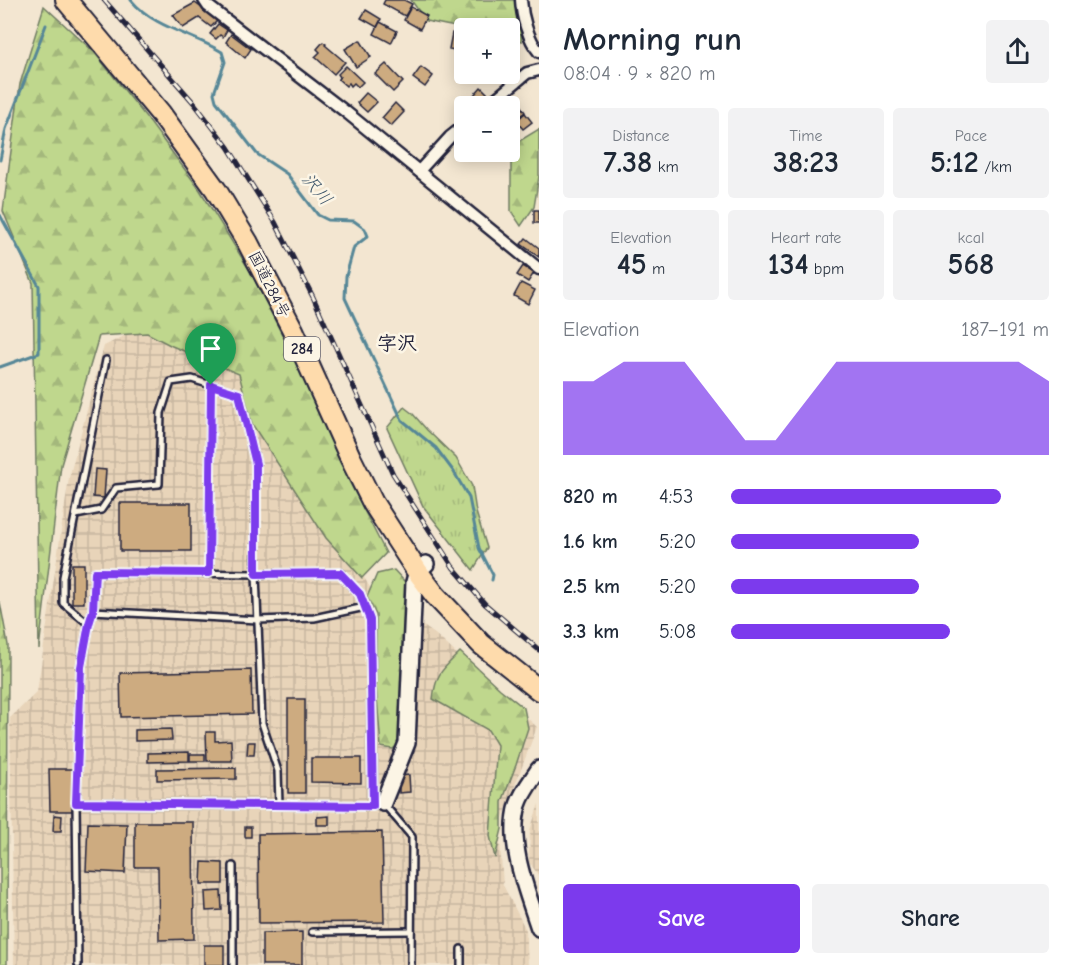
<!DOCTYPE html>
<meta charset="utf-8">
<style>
body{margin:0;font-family:"Comic Neue","Klee One",sans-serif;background:#f2f2f3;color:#1f2937;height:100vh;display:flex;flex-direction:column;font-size:22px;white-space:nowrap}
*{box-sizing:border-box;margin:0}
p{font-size:20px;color:#747a83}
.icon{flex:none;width:33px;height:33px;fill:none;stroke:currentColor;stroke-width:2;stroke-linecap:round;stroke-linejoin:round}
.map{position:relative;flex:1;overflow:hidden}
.side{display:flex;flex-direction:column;background:#fff;width:534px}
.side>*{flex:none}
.tools{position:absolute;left:454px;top:18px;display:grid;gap:12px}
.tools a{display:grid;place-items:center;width:66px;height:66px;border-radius:6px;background:#fff;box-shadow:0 3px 15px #0003;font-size:30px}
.pin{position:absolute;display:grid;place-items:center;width:51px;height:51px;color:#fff;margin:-62px -26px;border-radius:50% 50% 50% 0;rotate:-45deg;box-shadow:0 0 6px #0007}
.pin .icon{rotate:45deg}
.round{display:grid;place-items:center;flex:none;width:63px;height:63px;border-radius:6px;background:#f2f2f3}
.head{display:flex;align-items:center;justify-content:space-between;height:102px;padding:0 24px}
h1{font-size:33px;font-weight:700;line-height:45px}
.stats{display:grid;grid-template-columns:repeat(3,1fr);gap:9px;height:102px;padding:6px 24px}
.stats div{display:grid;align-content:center;border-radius:6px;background:#f2f2f3;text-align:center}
.stats b{font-size:30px;font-weight:700}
.stats small{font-size:16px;font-weight:400}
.stats p{font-size:16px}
.chart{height:168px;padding:12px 24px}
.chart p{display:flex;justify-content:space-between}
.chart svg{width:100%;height:108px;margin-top:6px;fill:#7c3aed;opacity:.7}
.button{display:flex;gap:12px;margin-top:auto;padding:12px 24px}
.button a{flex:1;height:69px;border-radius:6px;background:#7c3aed;color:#fff;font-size:24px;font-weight:700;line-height:69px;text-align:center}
.button a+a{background:#f2f2f3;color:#1f2937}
ul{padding:0 24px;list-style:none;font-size:20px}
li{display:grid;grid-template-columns:96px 72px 1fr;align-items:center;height:45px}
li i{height:15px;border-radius:8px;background:#7c3aed}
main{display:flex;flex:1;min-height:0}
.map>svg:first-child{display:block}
</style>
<main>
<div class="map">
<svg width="539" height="965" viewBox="0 0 539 965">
<defs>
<pattern id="industrial-grid" width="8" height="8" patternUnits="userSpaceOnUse" patternTransform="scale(1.5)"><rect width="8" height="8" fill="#e8d4b9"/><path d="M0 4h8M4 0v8" fill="none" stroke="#c7b6a0"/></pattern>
<pattern id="grass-tufts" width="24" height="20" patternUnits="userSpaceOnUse" patternTransform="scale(1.5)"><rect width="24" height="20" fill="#bfd78d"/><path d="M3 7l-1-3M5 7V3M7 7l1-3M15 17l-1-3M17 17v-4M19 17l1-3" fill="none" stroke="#a4b87b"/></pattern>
<pattern id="forest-firs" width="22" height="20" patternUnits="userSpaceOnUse" patternTransform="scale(1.5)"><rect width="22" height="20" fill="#bfd78d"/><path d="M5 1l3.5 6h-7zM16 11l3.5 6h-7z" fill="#a4b87b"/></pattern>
</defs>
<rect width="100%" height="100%" fill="#f3e6d1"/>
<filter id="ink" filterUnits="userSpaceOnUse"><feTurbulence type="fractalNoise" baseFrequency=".0167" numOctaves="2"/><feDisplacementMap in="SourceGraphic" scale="12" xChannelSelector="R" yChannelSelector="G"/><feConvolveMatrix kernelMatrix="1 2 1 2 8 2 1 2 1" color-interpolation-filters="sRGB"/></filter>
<g filter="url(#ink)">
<g fill="url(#industrial-grid)">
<path d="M146,325L247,370L329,518L372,591L435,634L537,727L499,828L503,885L526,930L528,965H14L10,718L37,692L69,478L104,346Z"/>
<path d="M539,804V876L529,862L530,830Z"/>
</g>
<path fill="url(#grass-tufts)" stroke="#707c64" stroke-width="1.5" d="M404,407L413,414L427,430L456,458L472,486L476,512L487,548L473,570L423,506L387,428Z"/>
<g fill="url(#forest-firs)" stroke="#707c64" stroke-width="1.5">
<path d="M411,0H517L522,41L510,38V28L465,29L426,21Z"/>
<path d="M44,6L94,52L146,117L200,190L250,271L309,388L349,481L386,553L362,578L326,538L252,424L239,374L172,346L147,333L99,336L61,465L39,649L33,283L3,211L20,84Z"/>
<path d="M539,129V176L534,207L521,226L511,211V146Z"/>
<path d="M394,570L405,582L401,742L393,749L381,747L376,685V615L367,597L377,574Z"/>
<path d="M0,602L8,645L7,965H0Z"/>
<path d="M460,652L500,689L524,708L528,728L516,765L502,802V829L495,858L490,836L497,745L488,730L433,699C436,673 442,670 460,652Z"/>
</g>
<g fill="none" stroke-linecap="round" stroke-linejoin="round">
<g stroke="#578797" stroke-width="3">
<path d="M131,0C154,28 193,34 222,52L225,62L214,93L216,101L257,154L287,174L318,215L328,220L354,221L365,229L368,236L354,247L346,276L345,298L402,420L436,448L454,472L469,498L479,548L493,575L492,580"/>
<path d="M0,160L6,129L46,25"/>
<path d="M0,215L39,286V353L0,367"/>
</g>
</g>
<g fill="#cdab80" stroke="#22223b" stroke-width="1.5">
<path d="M385,0H404L412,4L405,16L383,4Z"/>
<path d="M195,3L218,20L211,27L199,18L183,28L173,15Z"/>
<path d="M411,7L427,16L420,29L404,20Z"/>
<path d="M366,10L381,19L377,27L361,18Z"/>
<path d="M380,22L397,31L391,43L374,34Z"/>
<path d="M218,24L227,30L223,37L220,35L216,39L210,34Z"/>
<path d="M452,33L465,35V52L449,49Z"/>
<path d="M231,34L251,49L245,58L226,42Z"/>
<path d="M360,40L371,57L356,67L345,49Z"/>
<path d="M323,42L326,44L325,45L345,62L334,74L315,57L320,52L317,49Z"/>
<path d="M386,64L403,82L393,92L375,74Z"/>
<path d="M346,66L363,82L358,87L354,83L351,86L349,83L346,86L338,79L340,77L338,74Z"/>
<path d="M421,67L433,76L425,87L413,78Z"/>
<path d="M481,87L491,97L483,104L474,95Z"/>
<path d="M366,93L377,102L367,112L357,103Z"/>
<path d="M512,94L525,112L511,123L510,106H499L498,105Z"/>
<path d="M395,103L404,112L391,126L382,118Z"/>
<path d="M525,113L532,122L523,129L516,121Z"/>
<rect x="534" y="210" width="5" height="13"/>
<path d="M526,238L539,248V257L521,244Z"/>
<path d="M523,266L534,273L528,282L517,275Z"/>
<path d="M521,283L535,290L528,304L514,296Z"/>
<path d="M95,469L106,470L104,498L93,497Z"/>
<rect x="120" y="503" width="71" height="48"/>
<rect x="72" y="564" width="12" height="39"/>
<path d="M251,670L252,714L121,717L120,673Z"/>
<rect x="288" y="699" width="17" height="94"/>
<path d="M171,729L172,740L135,741V730Z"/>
<path d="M206,732H215V741L231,740L232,761H207Z"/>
<path d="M248,742H255L254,755H247Z"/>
<path d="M189,752V761L148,762V753Z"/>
<rect x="190" y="754" width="15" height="7"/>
<path d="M311,758H361V783L311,782Z"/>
<path d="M236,768V779L157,780V769Z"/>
<path d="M49,769H73L74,811H50Z"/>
<path d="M409,775L410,792L399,793V776Z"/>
<path d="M54,815L62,816L61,831H53Z"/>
<path d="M329,816V825H317V817Z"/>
<path d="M135,822H193L194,939L159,940L158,867H135Z"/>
<path d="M88,823L127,824L125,873L86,871Z"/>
<rect x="245" y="827" width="6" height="10"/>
<path d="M382,832L384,922L259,923L258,834Z"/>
<path d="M202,862L223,863V884H201Z"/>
<path d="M221,891L222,910L206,911L205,892Z"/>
<path d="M302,932V965H262V933Z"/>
<rect x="204" y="945" width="20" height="20"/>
</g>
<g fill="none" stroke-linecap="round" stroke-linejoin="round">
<defs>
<g id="lane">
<path d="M76,515L101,510L116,488L159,484L161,413L171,382L192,379L239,394L256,464V574L262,723L278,771L279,805"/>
<path d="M209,573L211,385"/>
<path d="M93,611L258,620L314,618L365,607"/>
<path d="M89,624L63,603V577L106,360"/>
<path d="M76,803L374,806"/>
<path d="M383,803L412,837L411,965"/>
<path d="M233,866V965"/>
<path d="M312,932L411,931"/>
<path d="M461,949V965"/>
<path d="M78,965L76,803L81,667L89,624L93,611L95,572L256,574L340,573L360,594L370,620L373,806"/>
</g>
<g id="street">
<path d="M204,0L208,6L346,112L539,269"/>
<path d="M521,0C522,17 528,39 539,52"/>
<path d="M487,106L527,73L539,70"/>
<path d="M419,171L450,137L465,125"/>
</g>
<g id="secondary">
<path d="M539,769C532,780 522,792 518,805C507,844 527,891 539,928"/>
<path d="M383,803L407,743L414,582L417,571L426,564"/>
</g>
<path id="highway" d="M66,0L161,114L216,190L248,243L293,330L351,459L373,503L417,571L435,595L481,644L539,690"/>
</defs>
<use href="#lane" stroke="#22223b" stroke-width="10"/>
<use href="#street" stroke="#22223b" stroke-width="15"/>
<use href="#secondary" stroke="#22223b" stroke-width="20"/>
<use href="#highway" stroke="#22223b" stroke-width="24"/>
<use href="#lane" stroke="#fcf5e5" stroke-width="5"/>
<use href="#street" stroke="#fcf5e5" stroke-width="10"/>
<use href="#secondary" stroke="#fcf5e5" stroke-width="15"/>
<use href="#highway" stroke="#fedbac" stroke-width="20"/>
<defs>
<path id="rail" d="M104,0L194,103L228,147L275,222L313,297L393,474L453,567L485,604L539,650"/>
</defs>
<use href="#rail" stroke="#22223b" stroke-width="5"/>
<use href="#rail" stroke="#fcf5e5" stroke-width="3" stroke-dasharray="9" stroke-linecap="butt"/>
</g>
</g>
<g fill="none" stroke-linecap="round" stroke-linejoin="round" filter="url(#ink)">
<defs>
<path id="route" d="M211,385L239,394L256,464V574L340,573L360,594L370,620L373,806L76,803L81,667L89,624L93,611L95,572L209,573Z"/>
</defs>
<use href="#route" stroke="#fff" stroke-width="12"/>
<use href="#route" stroke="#7c3aed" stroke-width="8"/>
</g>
<g text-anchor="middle" stroke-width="5" stroke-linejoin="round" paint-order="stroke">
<rect fill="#fcf5e5" stroke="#63616e" stroke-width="1.5" x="284" y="337" width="36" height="24" rx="4.5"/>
<g font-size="15" font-weight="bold" fill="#22223b">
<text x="302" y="354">284</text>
</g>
<g font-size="16" fill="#22223b" stroke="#fcf5e5">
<text transform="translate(270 284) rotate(63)" y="6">国道284号</text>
</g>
<g font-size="18" font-style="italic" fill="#3c5469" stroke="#fcf5e5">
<text transform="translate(317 189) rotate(49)" y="6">沢川</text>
</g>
<g font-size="20" font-weight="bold" fill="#22223b" stroke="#fcf5e5">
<text x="397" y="350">字沢</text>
</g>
</g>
</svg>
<div class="tools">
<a>+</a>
<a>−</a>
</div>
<div class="pin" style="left:211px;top:385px;background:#1e9e55"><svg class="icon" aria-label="arrive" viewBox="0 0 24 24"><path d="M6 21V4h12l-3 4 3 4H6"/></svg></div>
</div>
<section class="side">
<div class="head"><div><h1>Morning run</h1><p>08:04 · 9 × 820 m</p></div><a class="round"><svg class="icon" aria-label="share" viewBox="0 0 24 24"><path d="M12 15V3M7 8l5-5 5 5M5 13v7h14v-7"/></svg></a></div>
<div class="stats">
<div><p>Distance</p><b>7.38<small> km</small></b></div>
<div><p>Time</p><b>38:23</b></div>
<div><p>Pace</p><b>5:12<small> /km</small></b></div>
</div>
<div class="stats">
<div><p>Elevation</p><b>45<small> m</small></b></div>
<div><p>Heart rate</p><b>134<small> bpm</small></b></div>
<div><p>kcal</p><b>568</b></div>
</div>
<div class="chart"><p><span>Elevation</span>187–191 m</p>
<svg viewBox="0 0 160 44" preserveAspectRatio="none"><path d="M0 44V14L10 14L20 6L30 6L40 6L50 22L60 38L70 38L80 22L90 6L100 6L110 6L120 6L130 6L140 6L150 6L160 14V44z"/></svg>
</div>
<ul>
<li><b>820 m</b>4:53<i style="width:85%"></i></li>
<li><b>1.6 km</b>5:20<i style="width:59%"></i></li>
<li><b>2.5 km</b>5:20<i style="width:59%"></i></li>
<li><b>3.3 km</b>5:08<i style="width:69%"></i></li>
</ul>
<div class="button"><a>Save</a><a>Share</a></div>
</section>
</main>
